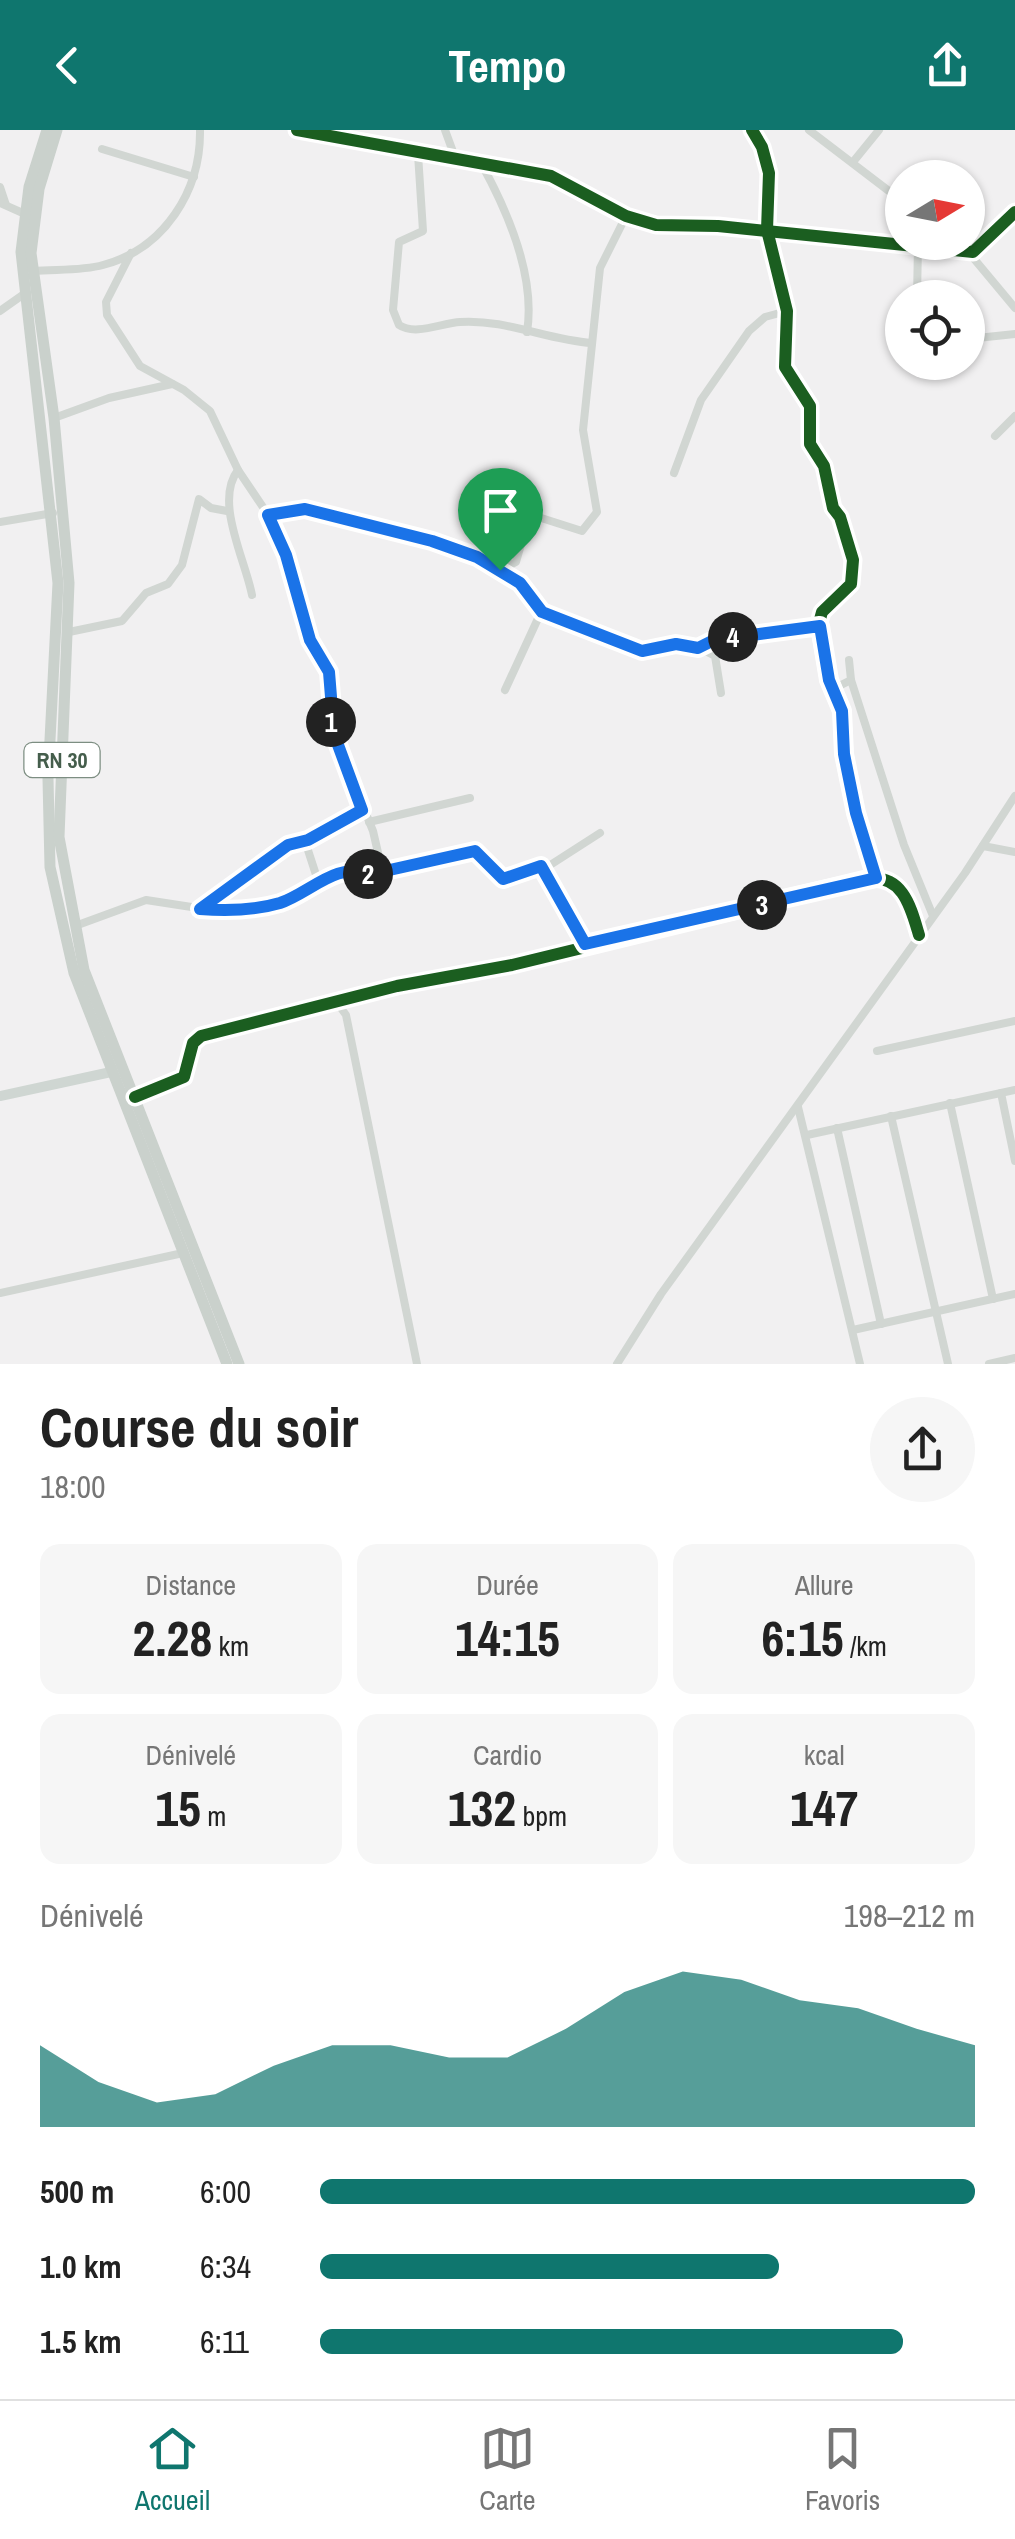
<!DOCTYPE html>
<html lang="fr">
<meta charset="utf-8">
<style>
body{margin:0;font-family:"Archivo Narrow",sans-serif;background:#f6f6f6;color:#222;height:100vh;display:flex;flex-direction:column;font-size:38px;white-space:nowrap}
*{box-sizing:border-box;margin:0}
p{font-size:32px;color:#767676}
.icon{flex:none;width:55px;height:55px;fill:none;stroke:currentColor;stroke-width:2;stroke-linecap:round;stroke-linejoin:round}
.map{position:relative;height:1234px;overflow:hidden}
.side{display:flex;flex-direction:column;background:#fff;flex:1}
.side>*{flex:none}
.needle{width:65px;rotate:80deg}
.fabs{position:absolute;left:885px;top:30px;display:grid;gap:20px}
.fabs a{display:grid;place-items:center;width:100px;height:100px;border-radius:50%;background:#fff;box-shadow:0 2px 8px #0004;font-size:50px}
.pin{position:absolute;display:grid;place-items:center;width:85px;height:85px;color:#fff;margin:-102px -42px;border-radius:50% 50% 50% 0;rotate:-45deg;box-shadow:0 0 10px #0007}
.pin .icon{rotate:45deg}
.km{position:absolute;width:50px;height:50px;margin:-25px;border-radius:50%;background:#222;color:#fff;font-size:28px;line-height:50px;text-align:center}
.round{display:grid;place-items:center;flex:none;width:105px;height:105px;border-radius:52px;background:#f6f6f6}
.headline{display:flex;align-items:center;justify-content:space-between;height:170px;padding:0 40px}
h1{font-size:55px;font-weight:800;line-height:75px}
.figures{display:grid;grid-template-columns:repeat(3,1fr);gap:15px;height:170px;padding:10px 40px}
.figures div{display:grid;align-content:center;border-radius:20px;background:#f6f6f6;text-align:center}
.figures b{font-size:50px;font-weight:800}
.figures small{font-size:28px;font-weight:400}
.figures p{font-size:28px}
.chart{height:280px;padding:20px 40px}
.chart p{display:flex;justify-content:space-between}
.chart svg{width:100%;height:180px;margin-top:10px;fill:#0f766e;opacity:.7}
ul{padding:0 40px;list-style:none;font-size:32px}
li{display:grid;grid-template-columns:160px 120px 1fr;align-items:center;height:75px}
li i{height:25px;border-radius:12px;background:#0f766e}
header{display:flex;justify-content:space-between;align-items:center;height:130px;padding:0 40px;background:#0f766e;color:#fff;font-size:45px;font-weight:800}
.menu{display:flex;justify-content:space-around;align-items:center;height:140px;border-top:2px solid #e0e0e0;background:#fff;font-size:28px;color:#767676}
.menu a{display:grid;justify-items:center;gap:5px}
.menu .selected{color:#0f766e}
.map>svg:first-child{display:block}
</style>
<header><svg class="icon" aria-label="back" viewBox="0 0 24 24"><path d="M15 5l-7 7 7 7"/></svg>Tempo<svg class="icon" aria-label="share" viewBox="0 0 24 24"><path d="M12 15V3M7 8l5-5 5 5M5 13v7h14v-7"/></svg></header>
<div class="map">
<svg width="1015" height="1234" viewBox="0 0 1015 1234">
<rect width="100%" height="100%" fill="#f1f0f1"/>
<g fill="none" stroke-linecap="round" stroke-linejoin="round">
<g stroke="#d1d6d2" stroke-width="8">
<path d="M297,0L551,46L626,86L656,95L718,96L973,122L1015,82"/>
<path d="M445,0L456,30"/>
<path d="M752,0L762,17L769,43L767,100L787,181L785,237L810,276V314L824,336L833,378L840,387L853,430L851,454L822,482L819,493L829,550L842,581L844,624L856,683L876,748"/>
<path d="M809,0L902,71"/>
<path d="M102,19L194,47"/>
<path d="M418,24L423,101L399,112L393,180L399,195C415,206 442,193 460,192C506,189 547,210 592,213"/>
<path d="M853,32L879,0"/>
<path d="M481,33C508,82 536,146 527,202"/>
<path d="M0,57L6,75"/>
<path d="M0,73L25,84"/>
<path d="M960,112L1015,178"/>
<path d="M131,123L106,172L107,185L140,236L184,260L210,281L238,340L273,392L310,510L329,542L334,604L373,701L382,740"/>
<path d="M33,141C56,139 82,141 103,135C164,119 201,61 200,0"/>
<path d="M917,168L918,115"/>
<path d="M0,181L24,164"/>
<path d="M968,209L1015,204"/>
<path d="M54,288L109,268L172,254"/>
<path d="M995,306L1015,286"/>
<path d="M238,340C214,371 245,429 252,465"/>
<path d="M674,343L701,270L749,201L765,187L787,181"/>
<path d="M268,385L305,379L432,411L477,427L515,449L541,482L642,521L675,514L698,517L714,510L820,496"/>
<path d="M0,392L53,383"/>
<path d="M500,440L516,432L527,394L535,386L582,401L597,382L583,300L600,138L626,86"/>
<path d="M69,502L122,491L146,463L168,454L182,435L199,369L211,378L227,381"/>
<path d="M698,517L715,526L721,563"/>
<path d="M851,550L904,715L933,786"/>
<path d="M833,559L851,550L849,530"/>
<path d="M505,560L541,482"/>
<path d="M369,692L470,668"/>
<path d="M305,711L319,754"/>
<path d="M983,716L1015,722"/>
<path d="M544,739L600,703"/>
<path d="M200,779L288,715L308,710L362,680"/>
<path d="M75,796L146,770L211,780L273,775L337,743L358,740L367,745L475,721L503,749L541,736L585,814"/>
<path d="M338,874L346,885L417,1234"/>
<path d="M877,921L1015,891"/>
<path d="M1001,963L1015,1031"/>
<path d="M135,967L184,947L193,913L201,906L397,856L512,835L866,749C903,743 911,778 919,805"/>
<path d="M950,973L993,1169"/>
<path d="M798,977L860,1234"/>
<path d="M891,986L948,1234"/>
<path d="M837,998L881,1194"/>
<path d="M807,1005L1015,960"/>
<path d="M0,1163L183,1123"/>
<path d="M853,1200L1015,1164"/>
<path d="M617,1234L661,1164L965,743L1015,666"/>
<path d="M989,1234L1015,1228"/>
</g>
<path stroke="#cfd6d2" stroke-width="10" d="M0,966L111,942"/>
<g stroke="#cad1cc" stroke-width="11">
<path d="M47,0L29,57L21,122L58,453L48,649L50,737L74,843L227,1234"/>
<path d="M57,0L39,59L31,123L54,288L69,453L59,707L84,840L239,1234"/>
</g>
<defs>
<g id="cycleway">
<path d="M297,0L551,46L626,86L656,95L718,96L973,122L1015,82"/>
<path d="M752,0L762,17L769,43L767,100L787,181L785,237L810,276V314L824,336L833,378L840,387L853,430L851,454L822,482L819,493L829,550L842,581L844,624L856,683L876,748"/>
<path d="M135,967L184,947L193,913L201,906L397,856L512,835L866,749C903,743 911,778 919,805"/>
</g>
</defs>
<use href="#cycleway" stroke="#fff" stroke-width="19"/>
<use href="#cycleway" stroke="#1b5e20" stroke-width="12"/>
</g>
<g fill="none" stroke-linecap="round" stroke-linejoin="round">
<defs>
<path id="route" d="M305,379L432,411L477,427L520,453L542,482L642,521L676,514L698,518L714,510L820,496L829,550L842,581L844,624L856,683L876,748L585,814L541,736L503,749L475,721L367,745C339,730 308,764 280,773C256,780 225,781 200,779L288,715L308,710L362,680L334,604L329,542L310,510L286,425L268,385Z"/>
</defs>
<use href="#route" stroke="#fff" stroke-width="20"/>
<use href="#route" stroke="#1a73e8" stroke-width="12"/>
</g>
<g text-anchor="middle" stroke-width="10" stroke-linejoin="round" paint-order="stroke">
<rect fill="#fff" stroke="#7d8e82" stroke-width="2.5" x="24.5" y="613" width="75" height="34" rx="8"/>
<g font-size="22" font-weight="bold" fill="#455e4c">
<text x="62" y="638">RN 30</text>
</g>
</g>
</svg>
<div class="fabs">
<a><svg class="needle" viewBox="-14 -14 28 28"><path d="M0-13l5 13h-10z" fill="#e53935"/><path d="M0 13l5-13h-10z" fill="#767676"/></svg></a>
<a><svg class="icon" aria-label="locate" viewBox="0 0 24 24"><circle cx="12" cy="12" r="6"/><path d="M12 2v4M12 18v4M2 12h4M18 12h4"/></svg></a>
</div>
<div class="pin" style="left:500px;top:440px;background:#1e9e55"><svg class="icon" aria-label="arrive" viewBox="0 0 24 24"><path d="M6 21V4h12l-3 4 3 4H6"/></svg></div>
<b class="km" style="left:331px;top:592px">1</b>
<b class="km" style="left:368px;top:744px">2</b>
<b class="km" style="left:762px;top:775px">3</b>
<b class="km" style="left:733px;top:507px">4</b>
</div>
<section class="side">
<div class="headline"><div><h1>Course du soir</h1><p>18:00</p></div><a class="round"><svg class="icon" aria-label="share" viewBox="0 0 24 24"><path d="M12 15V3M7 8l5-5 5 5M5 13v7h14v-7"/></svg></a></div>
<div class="figures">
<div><p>Distance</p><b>2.28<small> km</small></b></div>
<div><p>Durée</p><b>14:15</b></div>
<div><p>Allure</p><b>6:15<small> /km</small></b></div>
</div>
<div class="figures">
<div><p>Dénivelé</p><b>15<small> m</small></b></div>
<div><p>Cardio</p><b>132<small> bpm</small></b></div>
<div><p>kcal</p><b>147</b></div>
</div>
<div class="chart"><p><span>Dénivelé</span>198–212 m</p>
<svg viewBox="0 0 160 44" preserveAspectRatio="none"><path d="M0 44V24L10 33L20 38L30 36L40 29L50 24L60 24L70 27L80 27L90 20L100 11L110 6L120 8L130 13L140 15L150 20L160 24V44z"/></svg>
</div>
<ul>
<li><b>500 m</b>6:00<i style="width:100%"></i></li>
<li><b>1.0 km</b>6:34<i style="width:70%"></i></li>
<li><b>1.5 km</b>6:11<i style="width:89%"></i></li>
</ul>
</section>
<nav class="menu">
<a class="selected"><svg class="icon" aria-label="home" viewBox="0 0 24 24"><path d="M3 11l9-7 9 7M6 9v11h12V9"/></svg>Accueil</a>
<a><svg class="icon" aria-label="map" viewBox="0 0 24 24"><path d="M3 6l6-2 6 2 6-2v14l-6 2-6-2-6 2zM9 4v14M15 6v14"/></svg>Carte</a>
<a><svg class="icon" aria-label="saved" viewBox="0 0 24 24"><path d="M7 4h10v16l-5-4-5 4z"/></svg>Favoris</a>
</nav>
